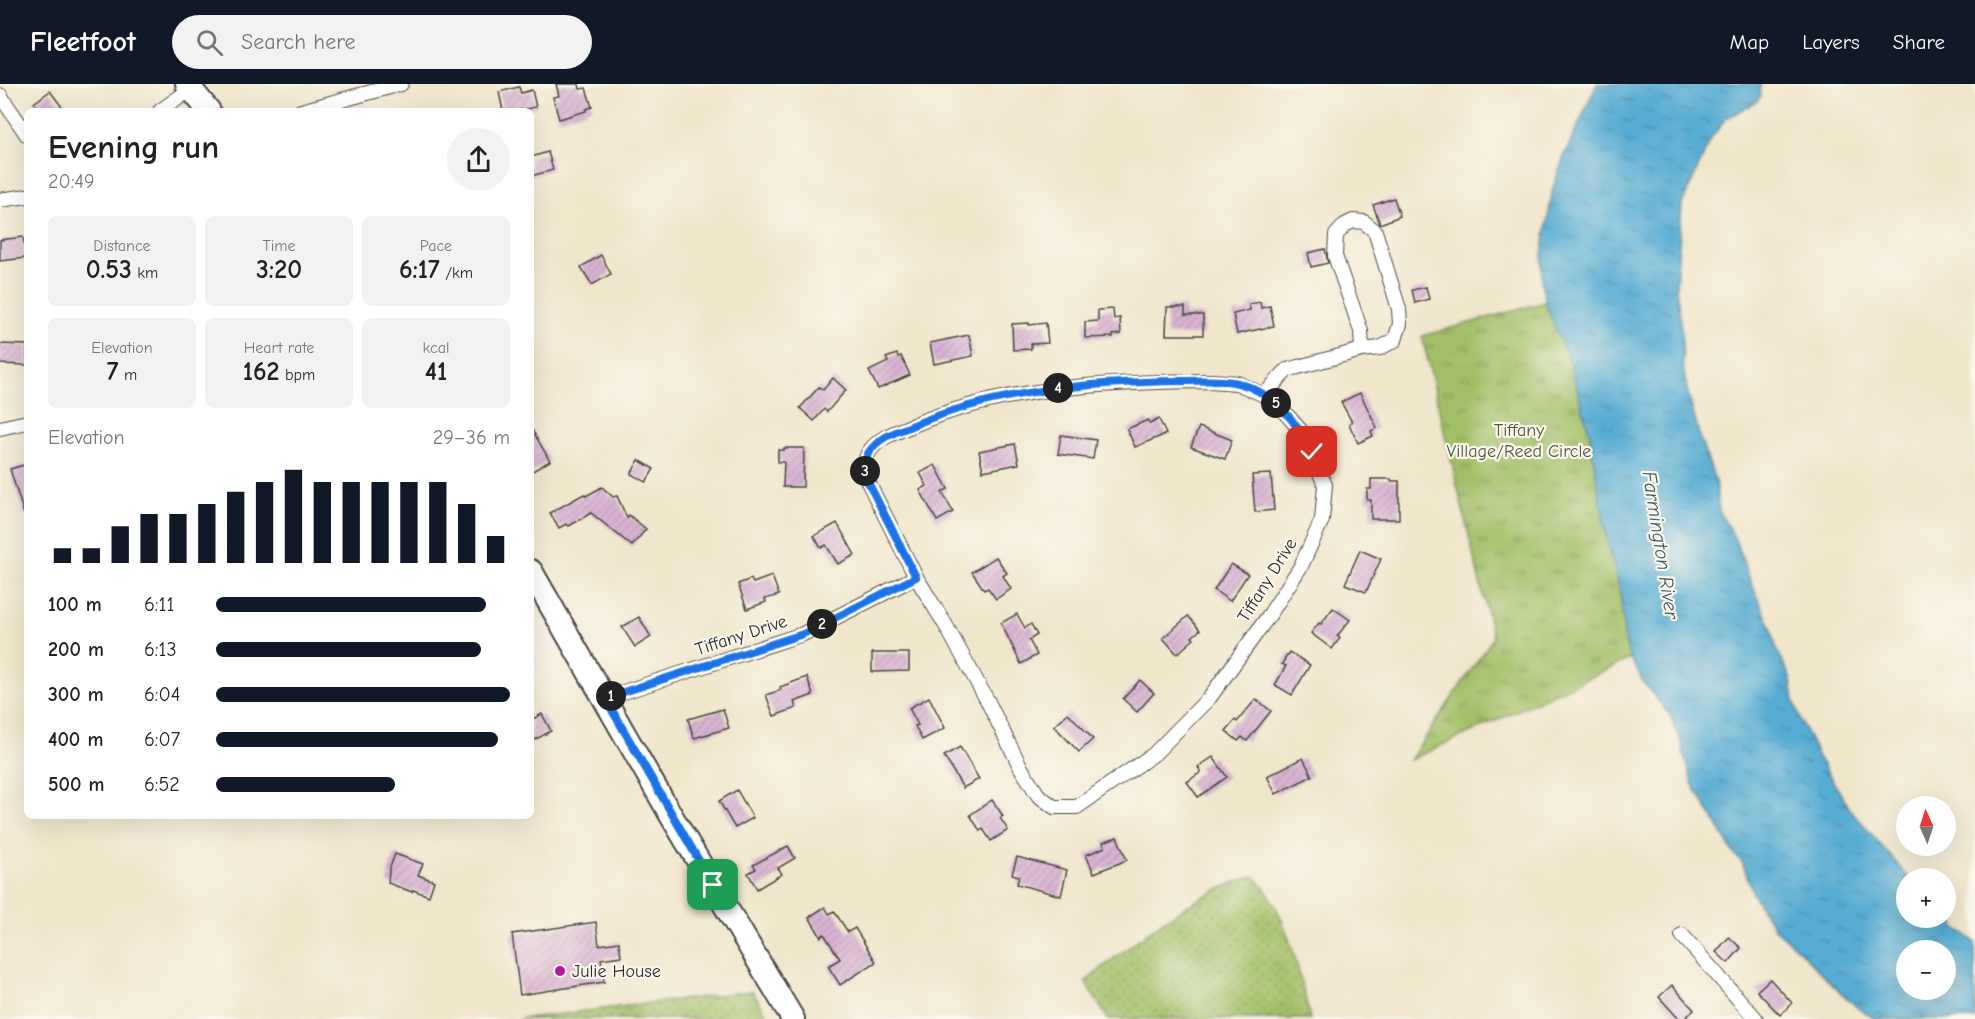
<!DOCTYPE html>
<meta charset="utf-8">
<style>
body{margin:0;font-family:"Comic Neue",sans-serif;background:#f2f2f2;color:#222;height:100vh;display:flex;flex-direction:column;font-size:22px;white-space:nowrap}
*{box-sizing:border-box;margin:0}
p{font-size:20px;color:#767676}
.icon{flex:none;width:33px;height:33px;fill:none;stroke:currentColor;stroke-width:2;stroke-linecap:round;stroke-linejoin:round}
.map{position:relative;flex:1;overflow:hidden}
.details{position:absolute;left:24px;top:24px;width:510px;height:711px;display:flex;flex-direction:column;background:#fff;border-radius:9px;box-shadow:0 6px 24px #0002}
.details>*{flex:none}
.needle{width:39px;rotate:357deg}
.fabs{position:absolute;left:1896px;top:712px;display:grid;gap:12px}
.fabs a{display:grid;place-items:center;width:60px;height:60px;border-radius:50%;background:#fff;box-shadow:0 6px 24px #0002;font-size:30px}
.pin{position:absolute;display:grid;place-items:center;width:51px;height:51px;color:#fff;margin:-26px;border-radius:12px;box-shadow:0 3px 9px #0006}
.km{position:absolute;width:30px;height:30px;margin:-15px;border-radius:50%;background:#222;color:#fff;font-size:16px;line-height:30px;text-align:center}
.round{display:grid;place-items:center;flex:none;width:63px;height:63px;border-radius:32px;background:#f2f2f2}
.head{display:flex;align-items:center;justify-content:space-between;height:102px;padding:0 24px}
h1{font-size:33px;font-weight:800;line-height:45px}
.metrics{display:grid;grid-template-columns:repeat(3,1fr);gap:9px;height:102px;padding:6px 24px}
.metrics div{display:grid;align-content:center;border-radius:9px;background:#f2f2f2;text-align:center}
.metrics b{font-size:26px;font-weight:800}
.metrics small{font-size:16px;font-weight:400}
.metrics p{font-size:16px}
.chart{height:168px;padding:12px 24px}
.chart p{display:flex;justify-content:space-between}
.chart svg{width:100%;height:108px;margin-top:6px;stroke:#111827;stroke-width:6}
ul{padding:0 24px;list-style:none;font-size:20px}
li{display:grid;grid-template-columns:96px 72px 1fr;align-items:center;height:45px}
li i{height:15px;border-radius:8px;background:#111827}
header{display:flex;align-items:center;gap:36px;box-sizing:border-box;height:84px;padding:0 30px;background:#111827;color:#fff}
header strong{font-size:28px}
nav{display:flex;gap:33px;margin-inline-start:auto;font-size:21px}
.search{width:420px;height:54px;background:#f2f2f2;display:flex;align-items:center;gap:15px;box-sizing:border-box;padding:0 21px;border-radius:33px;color:#767676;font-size:22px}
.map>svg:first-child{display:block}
</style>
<header>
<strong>Fleetfoot</strong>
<div class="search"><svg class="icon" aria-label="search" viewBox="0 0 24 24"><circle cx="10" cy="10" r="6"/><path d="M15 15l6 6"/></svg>Search here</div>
<nav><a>Map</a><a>Layers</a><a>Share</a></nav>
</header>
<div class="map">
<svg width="1975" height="935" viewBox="0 0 1975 935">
<defs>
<pattern id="grass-dots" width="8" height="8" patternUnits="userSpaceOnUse" patternTransform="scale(1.5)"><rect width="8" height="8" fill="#a2bf67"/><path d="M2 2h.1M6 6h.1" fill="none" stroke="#849b55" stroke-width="1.8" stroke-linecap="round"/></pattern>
<pattern id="park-tufts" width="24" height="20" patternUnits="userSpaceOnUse" patternTransform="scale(1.5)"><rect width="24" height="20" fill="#a2bf67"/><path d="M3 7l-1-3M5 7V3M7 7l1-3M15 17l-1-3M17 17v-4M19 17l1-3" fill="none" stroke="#849b55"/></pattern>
<pattern id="water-ripples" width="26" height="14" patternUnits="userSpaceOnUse" patternTransform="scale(1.5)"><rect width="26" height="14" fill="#56acd2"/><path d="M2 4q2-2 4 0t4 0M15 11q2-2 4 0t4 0" fill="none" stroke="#478cab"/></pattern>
<pattern id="building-hatch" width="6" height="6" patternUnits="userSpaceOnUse" patternTransform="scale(1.5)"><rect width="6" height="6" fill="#dab3d3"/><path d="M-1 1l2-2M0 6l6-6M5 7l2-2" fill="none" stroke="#bb9ab5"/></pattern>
</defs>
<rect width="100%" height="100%" fill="#fbf7ec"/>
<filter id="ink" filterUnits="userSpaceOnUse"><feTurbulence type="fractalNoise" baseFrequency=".0167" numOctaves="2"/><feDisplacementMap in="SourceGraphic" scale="12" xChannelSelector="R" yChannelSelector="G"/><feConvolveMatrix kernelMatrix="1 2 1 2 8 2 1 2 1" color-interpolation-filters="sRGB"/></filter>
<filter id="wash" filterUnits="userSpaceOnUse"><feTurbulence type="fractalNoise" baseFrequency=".008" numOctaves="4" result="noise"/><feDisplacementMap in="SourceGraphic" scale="24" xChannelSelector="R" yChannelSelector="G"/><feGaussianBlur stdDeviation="1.35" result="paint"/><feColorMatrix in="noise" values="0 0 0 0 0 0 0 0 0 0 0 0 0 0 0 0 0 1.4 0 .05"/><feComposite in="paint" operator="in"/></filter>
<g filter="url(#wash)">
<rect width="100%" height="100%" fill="#f0e6cb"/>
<g fill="url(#grass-dots)" stroke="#667549" stroke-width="1.5">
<path d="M1254,792C1285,821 1301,893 1310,935H1108L1085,898C1135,857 1191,810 1254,792Z"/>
<path d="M752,907L770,935H519L527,934Z"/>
</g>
<path fill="url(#park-tufts)" stroke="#667549" stroke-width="1.5" d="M1545,218L1570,279L1589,347L1601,421L1620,507L1625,558L1630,575L1410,676L1493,554L1422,252Z"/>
<path fill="url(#water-ripples)" stroke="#406c7e" stroke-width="1.5" fill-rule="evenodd" d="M1597,0H1760L1761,12L1756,18L1725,35L1711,55L1682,120L1676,202L1682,253L1683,283L1688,310L1701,357L1715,397L1719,427L1734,453L1751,498L1771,543L1776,563L1791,596L1794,617L1801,637L1818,673L1850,725L1910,795H1906V834H1946V829L1954,835L1956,844L1975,858V935H1875L1857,923L1830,899L1801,868L1774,844L1755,814L1742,778L1734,770L1693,701L1679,653L1670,631L1643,598L1628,569L1624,548L1620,507L1606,453L1589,347L1570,279L1547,224L1542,203V171L1553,103L1563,75ZM1906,867H1946V906H1906Z"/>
<g id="blocks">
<g fill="url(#building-hatch)">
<path d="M556,0H579L580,5L586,4L592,23L586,25V27L559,35L553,13L559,12Z"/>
<path d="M519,3L521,9L532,6L536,23L516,27H503L499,8Z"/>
<path d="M50,7L65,27H39L34,19Z"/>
<path d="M548,68L553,86L531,92V73Z"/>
<path d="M1394,114L1400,132L1380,140L1373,121Z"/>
<path d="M23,153L26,174L0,177V156Z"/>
<path d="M1325,165L1328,179L1311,183L1308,169Z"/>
<path d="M601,171L611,190L592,201L581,183Z"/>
<path d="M1426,203L1429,215L1415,219L1412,206Z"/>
<path d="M1260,218L1261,224L1270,222L1274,242L1237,250L1233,230L1250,226L1249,220Z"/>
<path d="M1167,223H1185V231H1203V251H1166Z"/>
<path d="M1113,225L1114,235L1120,234L1121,250L1113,251V253L1085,254V238L1098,237V226Z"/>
<path d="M1029,239V241L1046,239L1048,259L1031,260V265L1013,266L1012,240Z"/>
<path d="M969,251L973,272L934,280L930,259Z"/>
<path d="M0,260L27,261V281L0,280Z"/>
<path d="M897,270L898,273L901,272L910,291L878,305L869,287L888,278L886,274Z"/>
<path d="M833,294L846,306L827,328L824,325L814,337L800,324L819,303L823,306Z"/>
<path d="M1360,309L1377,344L1371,347L1373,352L1358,359L1349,340L1352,338L1341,318Z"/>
<path d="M1159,335L1166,350L1135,363L1127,345L1148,336L1150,340Z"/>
<path d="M1199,343L1232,356L1225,375L1191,363Z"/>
<path d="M531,344L550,377L531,388Z"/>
<path d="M1061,351L1096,356L1093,375L1058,370Z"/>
<path d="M1015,360L1019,380L983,387L979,367Z"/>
<path d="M784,364H804L803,403H783L784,378H778V366H784Z"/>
<path d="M639,376L654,385L646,398L631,390Z"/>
<path d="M24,381L25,384L27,383V430H24L10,385Z"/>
<path d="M935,381L948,405L942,408L953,428L937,437L920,406L927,402L920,389Z"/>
<path d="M1271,390L1274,426L1255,428L1252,391Z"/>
<path d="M1371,395H1391V397H1399V435H1371V416H1367V405H1371Z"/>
<path d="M602,403L613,413L617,412L627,434L629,431L646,445L632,462L591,429L569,442L566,440L559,444L550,429L584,410L586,412Z"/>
<path d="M837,439L855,471L838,480L826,461L821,464L814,452Z"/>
<path d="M1360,466L1381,475L1366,508L1345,500Z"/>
<path d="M996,473L1007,489L1003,492L1011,505L996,515L988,504L984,506L972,488Z"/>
<path d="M1231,480L1248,490L1230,517L1214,506Z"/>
<path d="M772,492L779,511L765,515L766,518L747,525L738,500L751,495L753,499Z"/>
<path d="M1333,524L1350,536L1337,552L1340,554L1332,565L1311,549L1319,539L1321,540Z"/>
<path d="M1017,530L1025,544L1031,540L1037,551L1029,556L1037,571L1021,580L1001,539Z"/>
<path d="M1188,532L1200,546L1192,553L1194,555L1177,570L1163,554Z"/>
<path d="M639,533L651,553L635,563L622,543Z"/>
<path d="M1289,568L1310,581L1292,611L1275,601L1286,582L1282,580Z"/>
<path d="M872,569H909V587L872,588Z"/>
<path d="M807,593L813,611L794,618L796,624L774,632L766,611L781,606L780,603Z"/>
<path d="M1140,596L1154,609L1137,628L1123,615Z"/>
<path d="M929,613L945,644L922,656L915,642L918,641L909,624Z"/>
<path d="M1256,615L1271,627L1247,657L1242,653L1238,657L1226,647L1235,636L1237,638Z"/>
<path d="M723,625L729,644L694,654L688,635Z"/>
<path d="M1068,629L1093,655L1079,668L1054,642Z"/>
<path d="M542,630L551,647L531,658V636Z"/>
<path d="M960,663L979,695L963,704L944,672Z"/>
<path d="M1213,673L1227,693L1198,713L1187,698L1201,688L1198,683Z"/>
<path d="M1303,674L1312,692L1276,710L1267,692Z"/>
<path d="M737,706L753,734L735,744L719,717Z"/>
<path d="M992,716L1003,732L1000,734L1008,746L991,757L983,745L980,747L970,731Z"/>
<path d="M1117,753L1127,776L1094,789L1086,771L1105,763L1103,758Z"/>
<path d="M788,762L795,774L778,784L782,790L757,805L748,789L756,785L753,781Z"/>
<path d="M395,770L423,780L418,791L434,797L429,812L413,806L412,808L388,799L389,786Z"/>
<path d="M1017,773L1067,786L1061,812L1017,800L1019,792L1012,790Z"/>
<path d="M825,823L829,830L834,827L848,848L855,844L876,878L840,901L828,882L840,875L824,850L821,853L809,833Z"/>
<path d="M596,838L599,861L619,858L621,872L601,875L604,898L520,911L512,850Z"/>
<path d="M1729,853L1741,864L1728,879L1716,868Z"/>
<path d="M1770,895L1792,919L1780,931L1757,907Z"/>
<path d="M1672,901L1694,926L1684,935H1679L1659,913Z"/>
</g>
</g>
</g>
<g filter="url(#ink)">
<use href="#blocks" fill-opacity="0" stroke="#494743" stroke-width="1.5"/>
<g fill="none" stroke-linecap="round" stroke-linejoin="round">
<defs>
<g id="minor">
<path d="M0,11L27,51"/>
<path d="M160,27L191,5"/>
<path d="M301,27L401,0"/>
<path d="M0,116L27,112"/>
<path d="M1211,297L1237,299L1264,311L1280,323L1302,348L1325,401L1322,436L1301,482L1270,530L1210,613L1154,670L1077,723H1054L1038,711L1021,684L987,616L945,540L916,493L868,398C865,388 863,377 869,368C879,353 896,348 911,342C1005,302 1110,298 1211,297Z"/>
<path d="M1264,311L1287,286L1362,266L1361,247L1335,172L1336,151L1345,141L1353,137L1364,138L1375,147L1399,225L1400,240L1395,256L1380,264L1362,266"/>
<path d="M0,344L27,338"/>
<path d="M605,614L803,550L916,493"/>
<path d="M1682,851L1756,935"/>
</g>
<g id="primary">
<path d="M187,0L209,27"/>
<path d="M531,487L672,733L793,935"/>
</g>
</defs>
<use href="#minor" stroke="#494743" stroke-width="16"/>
<use href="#primary" stroke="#494743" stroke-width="26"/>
<use href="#minor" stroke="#fff" stroke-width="14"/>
<use href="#primary" stroke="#fff" stroke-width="22"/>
</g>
</g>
<g fill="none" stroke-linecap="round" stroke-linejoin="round" filter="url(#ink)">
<defs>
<path id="route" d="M713,801L605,614L803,550L916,493L868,398C865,388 863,377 869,368C879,353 896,348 911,342C996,306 1092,298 1183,297C1200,297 1221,295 1238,299C1272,308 1297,337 1312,368"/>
</defs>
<use href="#route" stroke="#fff" stroke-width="12"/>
<use href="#route" stroke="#1a73e8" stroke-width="8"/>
</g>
<circle fill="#b5179e" stroke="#fbf7ec" stroke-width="2" cx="560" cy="887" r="6"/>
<g text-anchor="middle" stroke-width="4.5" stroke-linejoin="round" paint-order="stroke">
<g font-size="18" fill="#4f573d" stroke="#fbf7ec">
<text x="1519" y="352">Tiffany<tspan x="1519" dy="21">Village/Reed Circle</tspan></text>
</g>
<g font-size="18" fill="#2b2b2b" stroke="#fbf7ec">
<text transform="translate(1267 496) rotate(-58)" y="6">Tiffany Drive</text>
<text transform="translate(741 551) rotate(-18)" y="6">Tiffany Drive</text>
</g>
<g font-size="18" fill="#2b2b2b" stroke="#fbf7ec" text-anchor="start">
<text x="572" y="893">Julie House</text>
</g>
<g font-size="20" font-style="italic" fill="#3a5865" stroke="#fbf7ec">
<text transform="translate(1661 461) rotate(81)" y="7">Farmington River</text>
</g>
</g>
</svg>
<div class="fabs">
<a><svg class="needle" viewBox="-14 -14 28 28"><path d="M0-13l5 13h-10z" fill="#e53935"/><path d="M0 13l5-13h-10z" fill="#767676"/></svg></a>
<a>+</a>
<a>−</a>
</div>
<div class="pin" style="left:713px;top:801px;background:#1e9e55"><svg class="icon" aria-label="arrive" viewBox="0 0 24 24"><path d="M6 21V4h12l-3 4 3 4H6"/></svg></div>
<div class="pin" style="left:1312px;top:368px;background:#d93025"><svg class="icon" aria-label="check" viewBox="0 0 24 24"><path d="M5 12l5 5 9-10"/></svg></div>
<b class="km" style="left:611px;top:612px">1</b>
<b class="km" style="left:822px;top:540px">2</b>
<b class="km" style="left:865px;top:387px">3</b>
<b class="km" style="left:1058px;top:304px">4</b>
<b class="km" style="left:1276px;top:319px">5</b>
<section class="details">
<div class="head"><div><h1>Evening run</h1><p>20:49</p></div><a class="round"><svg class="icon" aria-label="share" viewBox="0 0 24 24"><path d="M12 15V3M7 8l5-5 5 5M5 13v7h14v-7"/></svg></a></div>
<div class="metrics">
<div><p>Distance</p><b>0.53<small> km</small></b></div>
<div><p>Time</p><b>3:20</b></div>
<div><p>Pace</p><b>6:17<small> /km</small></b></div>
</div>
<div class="metrics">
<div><p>Elevation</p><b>7<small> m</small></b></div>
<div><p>Heart rate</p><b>162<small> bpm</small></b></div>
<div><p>kcal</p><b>41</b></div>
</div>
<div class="chart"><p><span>Elevation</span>29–36 m</p>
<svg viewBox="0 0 160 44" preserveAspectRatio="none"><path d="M5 44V38M15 44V38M25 44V29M35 44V24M45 44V24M55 44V20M65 44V15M75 44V11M85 44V6M95 44V11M105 44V11M115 44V11M125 44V11M135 44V11M145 44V20M155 44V33"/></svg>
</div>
<ul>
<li><b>100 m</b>6:11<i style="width:92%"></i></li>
<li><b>200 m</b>6:13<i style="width:90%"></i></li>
<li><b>300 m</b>6:04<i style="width:100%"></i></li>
<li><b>400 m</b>6:07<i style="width:96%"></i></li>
<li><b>500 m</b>6:52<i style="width:61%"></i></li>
</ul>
</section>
</div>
